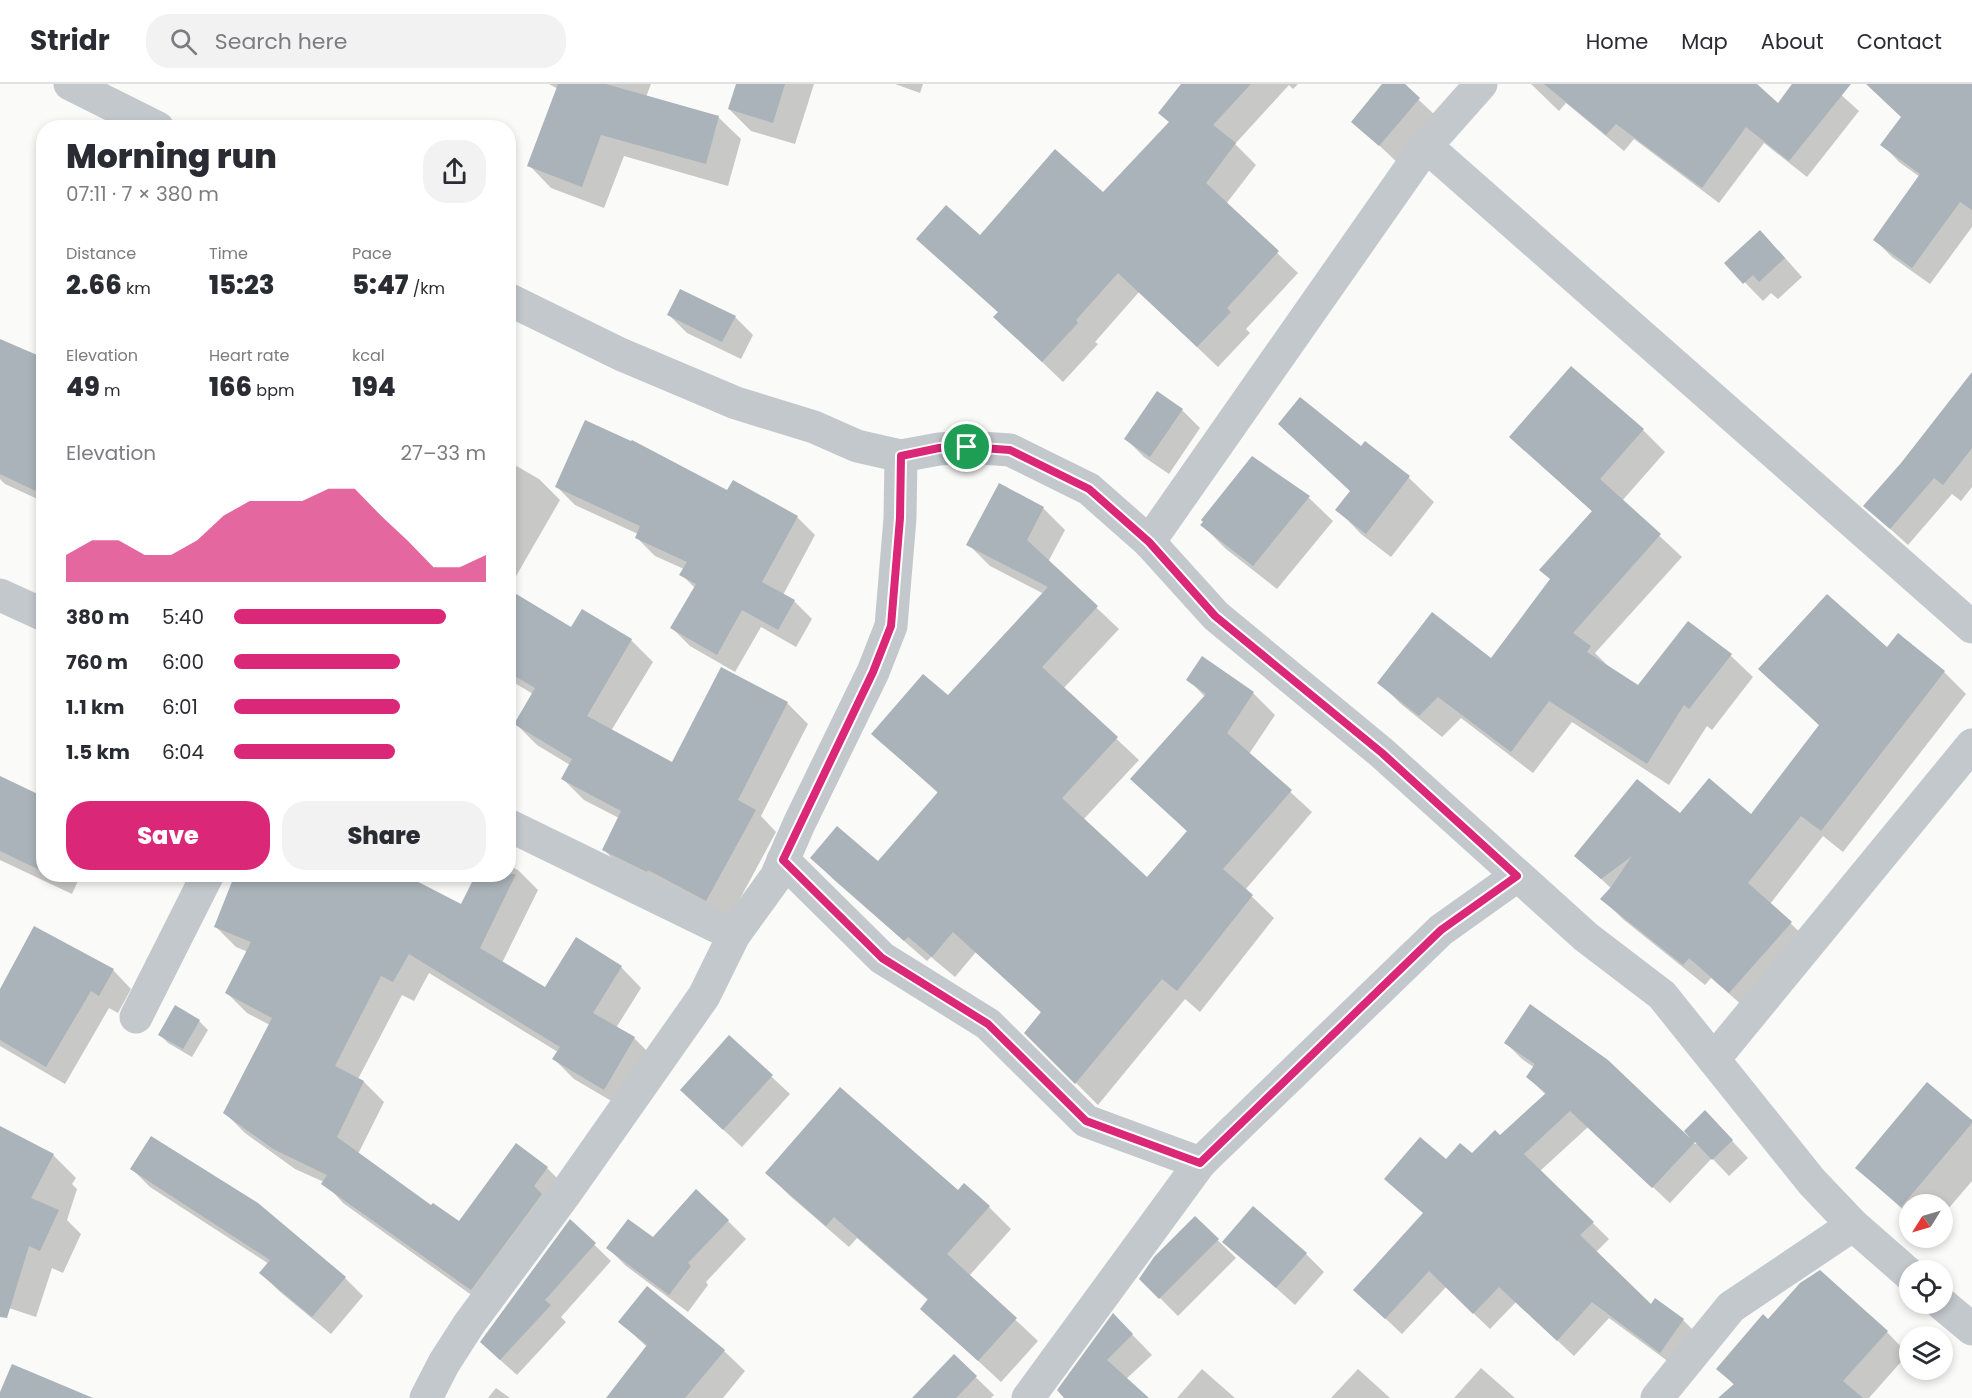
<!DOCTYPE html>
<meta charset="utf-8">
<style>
body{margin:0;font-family:Poppins,sans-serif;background:#f2f2f3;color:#2b2b33;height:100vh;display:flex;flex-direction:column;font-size:22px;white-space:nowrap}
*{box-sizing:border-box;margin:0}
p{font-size:20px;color:#7c7c81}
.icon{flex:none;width:33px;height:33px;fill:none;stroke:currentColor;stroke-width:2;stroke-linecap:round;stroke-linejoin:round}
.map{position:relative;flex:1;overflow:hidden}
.sheet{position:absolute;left:36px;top:36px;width:480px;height:762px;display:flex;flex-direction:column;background:#fff;border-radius:24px;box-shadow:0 3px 9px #0003}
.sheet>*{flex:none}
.needle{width:39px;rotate:233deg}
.tools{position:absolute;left:1899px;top:1110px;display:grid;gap:12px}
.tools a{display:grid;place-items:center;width:54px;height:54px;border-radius:50%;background:#fff;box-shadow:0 3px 9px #0003;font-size:30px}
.pin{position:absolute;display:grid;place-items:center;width:51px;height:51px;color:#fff;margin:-26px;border:3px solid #fff;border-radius:50%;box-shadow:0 2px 6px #0007}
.round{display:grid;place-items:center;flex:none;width:63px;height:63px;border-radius:24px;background:#f2f2f3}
.summary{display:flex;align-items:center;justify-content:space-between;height:102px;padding:0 30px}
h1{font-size:33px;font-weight:800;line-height:45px}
.metrics{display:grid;grid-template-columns:repeat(3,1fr);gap:9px;height:102px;padding:6px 30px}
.metrics div{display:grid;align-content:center}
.metrics b{font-size:26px;font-weight:800}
.metrics small{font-size:16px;font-weight:400}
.metrics p{font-size:16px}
.chart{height:168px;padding:12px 30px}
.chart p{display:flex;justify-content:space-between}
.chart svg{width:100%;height:108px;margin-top:6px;fill:#db2777;opacity:.7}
.primary-button{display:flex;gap:12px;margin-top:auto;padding:12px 30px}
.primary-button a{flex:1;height:69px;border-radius:24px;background:#db2777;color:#fff;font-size:24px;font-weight:800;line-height:69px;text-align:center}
.primary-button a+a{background:#f2f2f3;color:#2b2b33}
ul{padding:0 30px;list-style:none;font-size:20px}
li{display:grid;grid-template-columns:96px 72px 1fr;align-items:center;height:45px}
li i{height:15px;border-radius:8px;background:#db2777}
header{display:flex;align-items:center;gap:36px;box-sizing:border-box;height:84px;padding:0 30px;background:#fff;border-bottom:2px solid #e1e1e2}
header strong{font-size:28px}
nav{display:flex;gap:33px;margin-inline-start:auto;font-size:21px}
.search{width:420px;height:54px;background:#f2f2f3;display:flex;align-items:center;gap:15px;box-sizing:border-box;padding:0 21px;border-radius:24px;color:#7c7c81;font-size:22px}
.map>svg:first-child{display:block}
</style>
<header>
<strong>Stridr</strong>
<div class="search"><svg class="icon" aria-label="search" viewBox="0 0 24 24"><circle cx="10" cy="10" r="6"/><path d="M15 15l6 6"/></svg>Search here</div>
<nav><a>Home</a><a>Map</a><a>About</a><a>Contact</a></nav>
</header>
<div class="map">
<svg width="1972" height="1314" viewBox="0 0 1972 1314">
<rect width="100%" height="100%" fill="#fafaf8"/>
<g fill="#0003">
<path d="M549,0H651L646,13L718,33L741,55L728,102L624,72L604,124L551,104L529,81L558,5Z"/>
<path d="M737,0H814L795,60L751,47L729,25Z"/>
<path d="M895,0H923L920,9Z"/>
<path d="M1186,0H1298L1293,5L1289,1L1235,60L1256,81L1226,120L1298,189L1246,245L1250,249L1218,283L1139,208L1095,258L1098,260L1063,298L1016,253L999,229L918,155L981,153L1103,110L1170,39Z"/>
<path d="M1384,0H1402L1437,33L1398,79L1353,37Z"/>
<path d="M1531,0H1755L1778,21L1794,0H1829L1859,27L1807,93L1764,59L1719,119L1634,55L1624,67L1566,19L1559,27Z"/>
<path d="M1893,0H1972V143L1930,200L1892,173L1875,156L1920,93L1899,78L1882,60L1903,33Z"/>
<path d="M1778,166L1802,193L1778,215L1771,209L1763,217L1726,179Z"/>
<path d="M669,231L735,233L753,251L741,275L687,249Z"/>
<path d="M0,257L36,273L44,263V418L5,400L0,395Z"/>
<path d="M1571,284L1643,346L1665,368L1622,417L1682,473L1595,569L1611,585L1639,603L1688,539L1731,572L1753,593L1712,646L1707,642L1669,701L1572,638L1533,689L1461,634L1442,653L1401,620L1379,598L1491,576L1552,496L1593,428L1533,374Z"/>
<path d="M1972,290V403L1961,417L1952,410L1908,461L1865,422L1902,380Z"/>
<path d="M1157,309L1182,326L1200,344L1169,390L1144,373L1126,355Z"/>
<path d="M1365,359L1409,394L1434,418L1391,473L1361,450L1337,425L1351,408L1361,364Z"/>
<path d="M1252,374L1309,414L1333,437L1277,505L1226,465L1202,441Z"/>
<path d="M508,377L539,395L560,416L508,506Z"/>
<path d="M557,403L728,408L797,433L815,451L783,511L794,517L812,535L796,563L761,543L735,588L690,562L672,544L695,504L681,490L684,485L655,472L637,454L638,450L575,421Z"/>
<path d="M1043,424L1065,446L1048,478L1119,545L1063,605L1139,676L1083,736L1147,795L1188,748L1132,695L1205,613L1188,595L1203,574L1253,609L1275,631L1249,670L1312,728L1245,806L1274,834L1200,928L1185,915L1098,1021L1026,949L1042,929L976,868L955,893L931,873L927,877L834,796L812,774L878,780L939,710L873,650L948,613L1044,510L990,482L968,460Z"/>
<path d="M508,507L572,546L583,527L631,556L653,578L611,647L673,680L787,619L808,640L761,732L776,748L728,837L625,787L604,766L619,734L584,716L563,695L570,681L537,661L516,640L533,610L508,595Z"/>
<path d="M1898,551L1944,588L1966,610L1843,768L1823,752L1770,820L1812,860L1751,929L1711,894L1705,901L1624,836L1602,815L1612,805L1576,772L1680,731L1751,732L1820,642L1760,585L1887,565Z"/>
<path d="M0,704L44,714V790H81L72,810L0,776Z"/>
<path d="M508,781L518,786L538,806L502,879L545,906L621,883L641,904L616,944L634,954L654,974L625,1025L574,995L554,975L558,968L429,889L414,917L402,911L358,995L364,998L384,1018L358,1070L432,1123L459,1140L547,1084L567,1104L491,1225L343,1119L324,1098L295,1085L245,1049L225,1029L270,941L247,929L227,909L248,868L236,863L216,843L282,790H411L409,795L462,822L508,790Z"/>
<path d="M113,886L131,905L118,929L109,924L65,1000L0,962V907Z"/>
<path d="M199,937L208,946L192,973L168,959L160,951Z"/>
<path d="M730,954L790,1010L742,1063L700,1024Z"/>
<path d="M1506,959L1607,977L1695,1060L1721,1045L1748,1074L1729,1092L1712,1074L1670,1119L1588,1043L1540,1087L1609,1155L1596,1168L1651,1223L1656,1216L1683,1236L1700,1253L1677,1284L1609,1234L1574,1272L1516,1218L1490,1245L1446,1203L1402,1250L1372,1222L1424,1130L1446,1078L1472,1071L1500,1053L1546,1011L1528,993L1535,984L1522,975Z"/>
<path d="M1972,1038V1097L1942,1132V1120H1910V1132L1857,1084Z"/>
<path d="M0,1045L53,1071L76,1094L72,1100L77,1105L67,1136L81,1150L63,1189L52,1184L36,1233L0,1221Z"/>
<path d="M132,1085L345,1194L363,1212L331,1250L279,1207L261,1189L269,1180L150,1103Z"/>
<path d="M767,1089L958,1108L989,1123L1011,1145L969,1192L1038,1257L1001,1298L922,1225L929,1217L857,1154L849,1163L789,1111Z"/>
<path d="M1195,1134L1236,1174L1178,1232L1141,1195Z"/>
<path d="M570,1137L611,1177L561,1233L566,1238L517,1291L498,1274Z"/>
<path d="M728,1137L746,1155L706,1198L708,1201L688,1228L626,1182L608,1164Z"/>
<path d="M1224,1157L1306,1170L1324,1188L1295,1221Z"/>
<path d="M647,1204L724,1267L745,1287L723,1314H608L647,1263L620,1238Z"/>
<path d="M1114,1232L1152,1271L1126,1295L1147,1314H1066Z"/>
<path d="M1769,1237L1887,1248L1908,1270L1869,1314H1720L1734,1301L1719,1285Z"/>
<path d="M954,1272L994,1311L991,1314H914Z"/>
<path d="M1481,1284L1515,1314H1454Z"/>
<path d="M1202,1285L1235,1314H1177Z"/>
<path d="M1358,1285L1390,1314H1331Z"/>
<path d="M496,1304L510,1314H488Z"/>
</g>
<g fill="#aab3b9">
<path d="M558,0H606L719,32L706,80L601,51L582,103L527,82Z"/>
<path d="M736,0H785L773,39L728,25Z"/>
<path d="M1181,0H1251L1213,41L1236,59L1206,99L1279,167L1227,224L1231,228L1197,263L1118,189L1076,236L1078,239L1042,278L993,233L998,228L916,155L946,121L980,151L1055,65L1103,108L1169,38L1158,29Z"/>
<path d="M1382,0H1405L1420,14L1379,62L1351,38Z"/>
<path d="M1544,0H1757L1778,19L1792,0H1851L1789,77L1746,43L1702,104L1616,40L1606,51Z"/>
<path d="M1866,0H1972V126L1960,118L1912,184L1873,156L1920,90L1880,61L1901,33Z"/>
<path d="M1760,146L1785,174L1759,198L1753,191L1743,200L1724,179Z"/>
<path d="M680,205L736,232L722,258L667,231Z"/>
<path d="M0,255L44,274V411L0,390Z"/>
<path d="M1571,282L1644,345L1600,395L1661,450L1573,549L1591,562L1587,568L1638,601L1688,537L1732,570L1689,625L1684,621L1647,680L1549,617L1511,668L1438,613L1419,632L1377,599L1432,528L1491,574L1550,495L1539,486L1592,427L1509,353Z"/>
<path d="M1972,288V364L1943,401L1934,394L1890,445L1863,422L1901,379Z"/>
<path d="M1157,307L1183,325L1150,373L1124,355Z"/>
<path d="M1300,313L1361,362L1365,357L1410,392L1366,450L1335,426L1350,407L1278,340Z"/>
<path d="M585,336L631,357L632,356L727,406L733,396L798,432L762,498L795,516L778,546L742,526L717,571L670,544L696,500L679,491L687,478L635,454L640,442L555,403Z"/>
<path d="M1252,372L1310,412L1253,482L1200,441L1203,438L1201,436Z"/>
<path d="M999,399L1044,423L1027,456L1098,522L1042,583L1118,653L1062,714L1147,793L1187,747L1130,695L1206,610L1186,596L1202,572L1254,608L1227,649L1292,706L1223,785L1253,811L1177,907L1162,895L1075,1000L1024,949L1041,928L953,848L932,873L908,853L904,857L810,774L837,742L878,777L938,708L871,650L923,590L948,611L1048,503L966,461Z"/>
<path d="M508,505L571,543L582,525L632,555L587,632L672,678L721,583L788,618L738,716L756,726L706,817L648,786L647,788L602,766L621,727L561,695L572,675L514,640L535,604L508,588Z"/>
<path d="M1827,510L1887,563L1898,549L1945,587L1821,747L1801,732L1748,799L1792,838L1729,909L1689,874L1683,881L1600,815L1611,803L1632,772L1601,795L1574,772L1637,695L1680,729L1709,694L1751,730L1819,641L1758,585Z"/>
<path d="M0,692L44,713V788L0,767Z"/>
<path d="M235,790H403L461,820L476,790H516L480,864L545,903L576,853L622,882L593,929L635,953L604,1006L552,975L560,963L409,870L393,898L381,892L335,982L364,997L337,1053L431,1121L433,1119L459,1137L516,1059L548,1083L534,1102L542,1110L471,1206L321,1100L327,1091L273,1065L223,1029L272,934L225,909L251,858L214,843Z"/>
<path d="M34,842L114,885L99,912L91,907L46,983L0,956V905Z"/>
<path d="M1530,920L1608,976L1690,1054L1684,1047L1705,1026L1733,1056L1712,1076L1695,1058L1652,1104L1570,1027L1524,1070L1594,1138L1580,1151L1651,1220L1655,1214L1684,1235L1660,1269L1592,1218L1557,1257L1499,1203L1473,1230L1429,1187L1385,1235L1353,1206L1423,1129L1384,1095L1420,1053L1446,1075L1460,1059L1472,1069L1495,1046L1500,1051L1546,1009L1526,993L1535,980L1504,959Z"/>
<path d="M175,921L200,936L183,965L158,951Z"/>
<path d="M729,951L773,991L723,1046L680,1006Z"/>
<path d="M1927,998L1972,1036V1039L1901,1123L1855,1084Z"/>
<path d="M840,1003L958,1106L964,1099L990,1122L947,1170L1017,1234L978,1277L920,1225L928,1215L834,1133L826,1142L765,1089Z"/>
<path d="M0,1042L54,1070L31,1114L59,1126L40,1167L29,1162L7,1234L0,1233Z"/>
<path d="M151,1052L258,1119L346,1193L312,1233L259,1189L270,1176L130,1085Z"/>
<path d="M696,1105L729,1136L688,1179L691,1182L669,1211L606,1164L628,1135L653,1153Z"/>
<path d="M1253,1122L1307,1169L1276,1204L1222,1158Z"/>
<path d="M1195,1132L1219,1155L1159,1215L1139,1195L1154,1173Z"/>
<path d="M570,1135L596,1159L545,1216L551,1221L500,1276L480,1258Z"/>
<path d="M1820,1186L1888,1247L1843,1297L1863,1314H1718L1734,1300L1716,1285L1763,1230L1768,1235L1800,1199Z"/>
<path d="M647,1202L725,1266L685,1314H606L647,1261L618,1238Z"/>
<path d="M1113,1229L1133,1250L1107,1276L1149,1314H1064L1057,1306Z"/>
<path d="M954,1270L977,1292L956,1314H912Z"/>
<path d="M12,1280L93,1314H0V1308Z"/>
</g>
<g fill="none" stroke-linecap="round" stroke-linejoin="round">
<g stroke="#c3c8cc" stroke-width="33">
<path d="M70,0L158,44"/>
<path d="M1481,0L1426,62L1972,543"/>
<path d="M508,215L620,270L736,319L814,343L857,362L901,372L939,365L967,363L1010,366L1089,405L1149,458L1216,532L1382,669L1586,853L1662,911L1812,1098L1853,1141L1910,1191"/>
<path d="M1149,458L1426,62"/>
<path d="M0,511L44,531"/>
<path d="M508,741L734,851"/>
<path d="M783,776L882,874L988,940L1086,1037L1200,1079"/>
<path d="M136,933L208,790"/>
<path d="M1714,975L1972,661"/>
<path d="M1942,1220L1972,1245"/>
<path d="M426,1314L444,1279L469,1240L565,1110L704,912L734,851L776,793L799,740L873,588L891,542L900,434L901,372"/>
<path d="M1028,1314L1200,1079L1441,846L1517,792"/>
<path d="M1657,1314L1731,1223L1853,1141"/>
</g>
</g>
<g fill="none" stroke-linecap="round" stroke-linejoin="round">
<defs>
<path id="route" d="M967,363L1010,366L1089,405L1149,458L1215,532L1382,669L1517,792L1441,846L1200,1079L1086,1037L988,940L882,874L783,776L873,588L891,542L900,434L901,372L939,364Z"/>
</defs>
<use href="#route" stroke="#fff" stroke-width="12"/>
<use href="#route" stroke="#db2777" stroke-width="8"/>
</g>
</svg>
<div class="tools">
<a><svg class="needle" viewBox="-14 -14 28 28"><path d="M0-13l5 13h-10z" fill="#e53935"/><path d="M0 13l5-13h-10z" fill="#7c7c81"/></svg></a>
<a><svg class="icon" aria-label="locate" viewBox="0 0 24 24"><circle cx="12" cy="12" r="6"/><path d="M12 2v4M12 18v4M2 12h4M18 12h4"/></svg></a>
<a><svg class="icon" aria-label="layers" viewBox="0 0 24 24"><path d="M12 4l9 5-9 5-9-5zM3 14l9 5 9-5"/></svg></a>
</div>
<div class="pin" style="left:967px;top:363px;background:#1e9e55"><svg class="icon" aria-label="arrive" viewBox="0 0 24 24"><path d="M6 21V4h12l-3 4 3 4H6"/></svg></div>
<section class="sheet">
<div class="summary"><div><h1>Morning run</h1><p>07:11 · 7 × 380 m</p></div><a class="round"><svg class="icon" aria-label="share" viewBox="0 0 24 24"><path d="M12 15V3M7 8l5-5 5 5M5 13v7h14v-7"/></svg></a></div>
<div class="metrics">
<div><p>Distance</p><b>2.66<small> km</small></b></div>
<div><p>Time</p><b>15:23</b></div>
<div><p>Pace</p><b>5:47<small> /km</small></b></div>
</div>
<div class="metrics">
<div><p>Elevation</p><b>49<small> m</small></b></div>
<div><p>Heart rate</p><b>166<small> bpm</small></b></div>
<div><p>kcal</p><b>194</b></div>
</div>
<div class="chart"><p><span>Elevation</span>27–33 m</p>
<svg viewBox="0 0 160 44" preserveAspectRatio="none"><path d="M0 44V33L10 27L20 27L30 33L40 33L50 27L60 17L70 11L80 11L90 11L100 6L110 6L120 17L130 27L140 38L150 38L160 33V44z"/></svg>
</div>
<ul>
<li><b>380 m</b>5:40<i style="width:84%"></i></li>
<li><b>760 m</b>6:00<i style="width:66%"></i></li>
<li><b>1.1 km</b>6:01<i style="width:66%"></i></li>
<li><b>1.5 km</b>6:04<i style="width:64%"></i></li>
</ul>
<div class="primary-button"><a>Save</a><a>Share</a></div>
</section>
</div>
